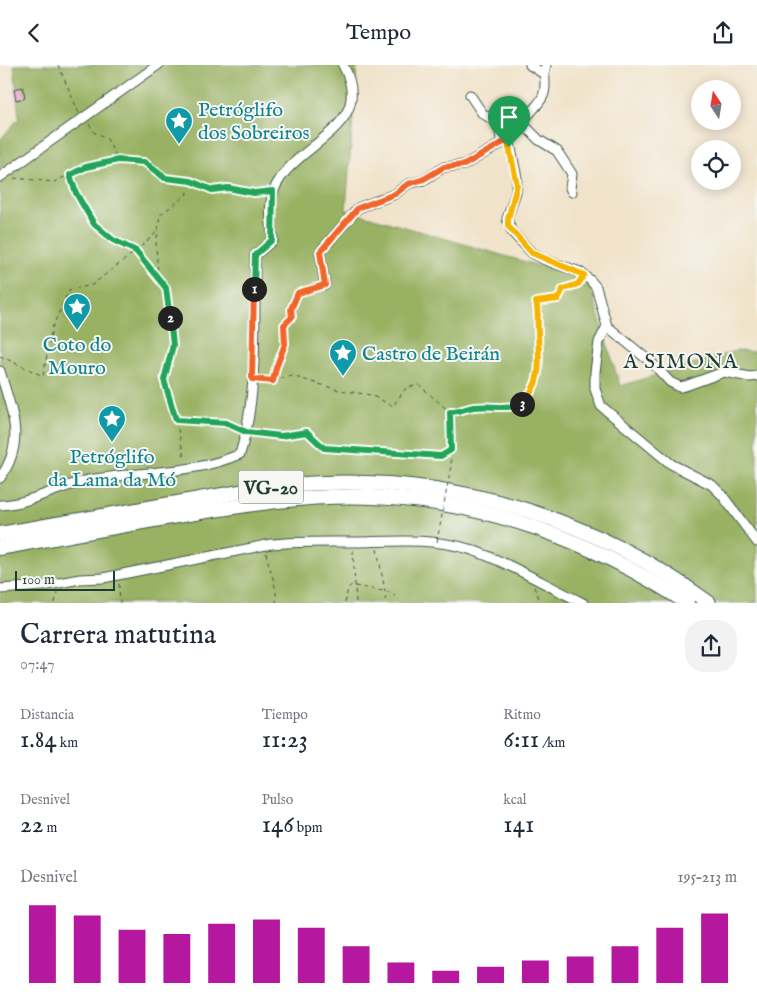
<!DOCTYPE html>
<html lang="es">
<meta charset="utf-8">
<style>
body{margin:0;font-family:"IM FELL English",serif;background:#f2f2f3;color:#1f2937;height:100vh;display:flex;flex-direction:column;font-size:19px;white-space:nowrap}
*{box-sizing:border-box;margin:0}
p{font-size:16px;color:#747a83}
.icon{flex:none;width:28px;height:28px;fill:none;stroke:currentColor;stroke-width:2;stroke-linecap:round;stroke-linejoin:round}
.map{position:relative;height:538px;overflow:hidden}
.sheet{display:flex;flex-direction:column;background:#fff;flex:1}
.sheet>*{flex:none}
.needle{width:32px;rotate:348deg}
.tools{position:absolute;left:691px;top:15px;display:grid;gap:10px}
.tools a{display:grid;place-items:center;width:50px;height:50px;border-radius:50%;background:#fff;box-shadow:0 2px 12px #0003;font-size:25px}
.scale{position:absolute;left:15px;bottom:12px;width:100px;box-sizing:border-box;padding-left:5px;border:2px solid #1f3d34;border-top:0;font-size:14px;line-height:18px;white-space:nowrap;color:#1f3d34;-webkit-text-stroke:4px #f6f6f2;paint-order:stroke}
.pin{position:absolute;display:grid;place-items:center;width:42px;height:42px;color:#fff;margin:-51px -21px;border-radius:50% 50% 50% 0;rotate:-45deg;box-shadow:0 0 5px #0007}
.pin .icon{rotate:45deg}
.km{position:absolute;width:25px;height:25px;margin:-12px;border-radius:50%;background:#222;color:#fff;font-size:14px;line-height:25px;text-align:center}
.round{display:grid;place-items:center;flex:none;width:52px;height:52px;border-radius:20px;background:#f2f2f3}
.head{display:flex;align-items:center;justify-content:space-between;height:85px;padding:0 20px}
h1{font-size:28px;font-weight:600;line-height:38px}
.figures{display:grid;grid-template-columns:repeat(3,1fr);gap:8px;height:85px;padding:5px 20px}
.figures div{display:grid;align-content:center}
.figures b{font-size:25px;font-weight:600}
.figures small{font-size:14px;font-weight:400}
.figures p{font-size:14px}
.chart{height:140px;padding:10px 20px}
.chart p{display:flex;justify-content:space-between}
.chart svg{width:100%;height:90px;margin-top:5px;stroke:#b5179e;stroke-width:6}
header{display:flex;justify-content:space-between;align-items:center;height:65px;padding:0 20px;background:#fff;font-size:22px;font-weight:600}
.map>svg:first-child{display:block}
</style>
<header><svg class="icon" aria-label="back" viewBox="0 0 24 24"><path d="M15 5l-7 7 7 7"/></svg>Tempo<svg class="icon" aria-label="share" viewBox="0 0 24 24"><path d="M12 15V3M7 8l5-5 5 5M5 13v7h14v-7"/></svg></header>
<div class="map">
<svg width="757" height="538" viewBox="0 0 757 538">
<rect width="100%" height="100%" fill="#f6f6f2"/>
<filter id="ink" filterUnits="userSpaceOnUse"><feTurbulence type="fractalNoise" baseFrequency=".02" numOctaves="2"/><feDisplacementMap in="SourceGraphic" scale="10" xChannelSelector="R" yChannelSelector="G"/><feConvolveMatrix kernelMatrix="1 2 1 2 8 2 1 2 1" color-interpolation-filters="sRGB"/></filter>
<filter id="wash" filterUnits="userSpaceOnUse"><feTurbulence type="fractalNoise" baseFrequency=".0096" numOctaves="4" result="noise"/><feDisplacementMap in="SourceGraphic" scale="20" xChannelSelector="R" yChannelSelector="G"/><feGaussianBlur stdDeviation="1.12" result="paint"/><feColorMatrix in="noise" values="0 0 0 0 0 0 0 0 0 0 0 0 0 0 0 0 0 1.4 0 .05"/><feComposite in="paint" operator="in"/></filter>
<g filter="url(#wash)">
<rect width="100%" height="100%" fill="#f1e3ca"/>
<path fill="#98b162" stroke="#5c774b" d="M14,0H357L346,145L588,215L620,321L736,286L757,287V538H0V75L19,53Z"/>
<g id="blocks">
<g fill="#eb9dcb">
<path d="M23,22L25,33L16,35L14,24Z"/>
<path d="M521,48L524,54L515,59L512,52Z"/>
</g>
</g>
</g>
<g filter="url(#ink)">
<use href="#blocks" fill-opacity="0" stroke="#3e564a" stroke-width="1"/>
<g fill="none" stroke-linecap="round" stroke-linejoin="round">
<defs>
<g id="minor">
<path d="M530,0L544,9"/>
<path d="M546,0C542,10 548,20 543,31C535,48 514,59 509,74L517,113L516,127L507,154L512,167L532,188L545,195L580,207L590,215L596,222L607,261L654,300L670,317L680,322L685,321L724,307L750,312L757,311"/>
<path d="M470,30L482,48L499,59L501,75L503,78"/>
<path d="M522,58L539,75L557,86L572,109L570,123L572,127"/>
<path d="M0,112L158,0"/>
<path d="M325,220L320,187L358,143L395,129L408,119L424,115L444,102L464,100L509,74"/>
<path d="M607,261L599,277L595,307V324L601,341L671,399L712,420L722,430L757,477"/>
<path d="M0,306C11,345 27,376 0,413"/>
<path d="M0,440C30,439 59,421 89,415C138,406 193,410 240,389C259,328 254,253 255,190L273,175C271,160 268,140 274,125C294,76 378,65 343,0"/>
<path d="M0,524L43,521L80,514L103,513L271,479C301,476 329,477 359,477C396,476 433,473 469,484C510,498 545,520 583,538"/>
</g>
<g id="highway">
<path d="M0,469C57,459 114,449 171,439C222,430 272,420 324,418C463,413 598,456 709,538"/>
<path d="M0,483C57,472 114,462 171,452C238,441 305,429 373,432C486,436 593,476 687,538"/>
</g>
</defs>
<use href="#minor" stroke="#3e564a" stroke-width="11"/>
<use href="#highway" stroke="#3e564a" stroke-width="16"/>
<g stroke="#3e564a" stroke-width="1" stroke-dasharray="4 4" stroke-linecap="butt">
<path d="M58,0L79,48"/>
<path d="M89,59L95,68L106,72L118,95L144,97L165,113L191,116L212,125L228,123L254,128L265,127"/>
<path d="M71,110L76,128L94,159L113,175L136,186L166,223L173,280L165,315L176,355L226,358L238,364"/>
<path d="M14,113L54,117L86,102L118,95"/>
<path d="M158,213L156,180L160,150L187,129L186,116"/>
<path d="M0,291L43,311L52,263L69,225L92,220L136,186L158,166"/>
<path d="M260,315H273L276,303L285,279L284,260L291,252V244L298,228L318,222"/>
<path d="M273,315L292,311L339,325L371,330L393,341L406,323L419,320L450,347C459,347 465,344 472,342C482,340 494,343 503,343C541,342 540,306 538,279C537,265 540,250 536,237L557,233L563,224L578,219L580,216"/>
<path d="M450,348L451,384"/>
<path d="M176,356L185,395"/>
<path d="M253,368L281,371L307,367L325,383L441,391L451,385V401"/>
<path d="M377,484L386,531L384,538"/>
<path d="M353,485L356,538"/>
<path d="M266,488C269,505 278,521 276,538"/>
<path d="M119,519L120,538"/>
<path d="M355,521L389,527L395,531"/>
<path d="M534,522L541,538"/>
<path d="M55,538L57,527"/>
<path d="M345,538L348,523L353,519"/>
</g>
<use href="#minor" stroke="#fff" stroke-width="9"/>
<use href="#highway" stroke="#fff" stroke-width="14"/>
<path stroke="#3e564a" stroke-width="1" stroke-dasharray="4 4" stroke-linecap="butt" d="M437,477L451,401"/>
</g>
</g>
<g fill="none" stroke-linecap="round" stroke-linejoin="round" filter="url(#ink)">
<defs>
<path id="split-1" d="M254,224L252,314L273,316L276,303L285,279L284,260L292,252L291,244L298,228L325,220L320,187L358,143L395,129L408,119L424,114L444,102L464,100L509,74V82"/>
<path id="split-2" d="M170,253L166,223L136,186L113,175L94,159L76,128L70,110L86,102L118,95L144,97L165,113L191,116L212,125L228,123L254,128L273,126L272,175L255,190L254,224"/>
<path id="split-3" d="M170,253L173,280L164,315L176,355L226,358L246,367L281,371L307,367L324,383L441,391L451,385L450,347C460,347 466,343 474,342C491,340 506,345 522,339"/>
<path id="split-4" d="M509,82L517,120L508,154V161L532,188L584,210L578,219L563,224L558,234L536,237C539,247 537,258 538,268C539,296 543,317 522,339"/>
</defs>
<use href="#split-1" stroke="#fff" stroke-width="10"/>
<use href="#split-2" stroke="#fff" stroke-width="10"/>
<use href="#split-3" stroke="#fff" stroke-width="10"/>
<use href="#split-4" stroke="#fff" stroke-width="10"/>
<use href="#split-1" stroke="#f0652b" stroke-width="6"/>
<use href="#split-2" stroke="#22a559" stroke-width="6"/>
<use href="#split-3" stroke="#22a559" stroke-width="6"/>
<use href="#split-4" stroke="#f5b400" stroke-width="6"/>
</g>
<defs>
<symbol id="sight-pin" viewBox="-11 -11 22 30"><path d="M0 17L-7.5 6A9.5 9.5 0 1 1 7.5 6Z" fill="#0f9aa8" stroke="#f6f6f2"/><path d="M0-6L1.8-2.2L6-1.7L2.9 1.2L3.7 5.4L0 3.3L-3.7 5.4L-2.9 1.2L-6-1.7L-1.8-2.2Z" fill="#fff"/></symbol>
</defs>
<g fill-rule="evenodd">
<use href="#sight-pin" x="163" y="40" width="32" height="43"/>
<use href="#sight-pin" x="61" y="226" width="32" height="43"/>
<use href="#sight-pin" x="327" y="272" width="32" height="43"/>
<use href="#sight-pin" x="96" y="338" width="32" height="43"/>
</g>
<g text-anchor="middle" stroke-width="4" stroke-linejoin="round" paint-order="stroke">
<rect fill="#f6f6f2" stroke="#60746d" stroke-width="1" x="238.5" y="405.5" width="65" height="33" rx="4"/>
<g font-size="19" font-weight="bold" fill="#1f3d34">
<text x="271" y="429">VG-20</text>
</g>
<g font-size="20" fill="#0d838f" stroke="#f6f6f2" text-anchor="start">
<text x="198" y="51">Petróglifo<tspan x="198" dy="23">dos Sobreiros</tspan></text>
<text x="77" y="286" text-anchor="middle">Coto do<tspan x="77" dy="23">Mouro</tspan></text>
<text x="362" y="295">Castro de Beirán</text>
<text x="112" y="398" text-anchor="middle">Petróglifo<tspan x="112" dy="23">da Lama da Mó</tspan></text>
</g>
<g font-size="21" letter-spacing="1" fill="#1f3d34" stroke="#f6f6f2">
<text x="681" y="303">A SIMONA</text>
</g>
</g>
</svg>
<div class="tools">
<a><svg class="needle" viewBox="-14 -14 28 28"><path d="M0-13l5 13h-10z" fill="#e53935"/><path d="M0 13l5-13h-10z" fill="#747a83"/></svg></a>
<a><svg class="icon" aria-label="locate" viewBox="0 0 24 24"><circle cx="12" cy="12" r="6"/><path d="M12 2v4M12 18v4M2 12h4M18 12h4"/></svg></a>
</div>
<div class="scale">100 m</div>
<div class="pin" style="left:509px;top:82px;background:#1e9e55"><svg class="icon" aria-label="arrive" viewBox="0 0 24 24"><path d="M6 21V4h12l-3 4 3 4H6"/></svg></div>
<b class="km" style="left:254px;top:224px">1</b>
<b class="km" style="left:170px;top:253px">2</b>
<b class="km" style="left:522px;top:339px">3</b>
</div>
<section class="sheet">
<div class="head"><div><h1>Carrera matutina</h1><p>07:47</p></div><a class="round"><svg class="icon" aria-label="share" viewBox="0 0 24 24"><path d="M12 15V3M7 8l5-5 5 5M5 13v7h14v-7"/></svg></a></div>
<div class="figures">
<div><p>Distancia</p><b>1.84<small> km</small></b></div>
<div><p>Tiempo</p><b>11:23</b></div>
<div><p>Ritmo</p><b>6:11<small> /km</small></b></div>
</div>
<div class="figures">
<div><p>Desnivel</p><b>22<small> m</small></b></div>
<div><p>Pulso</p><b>146<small> bpm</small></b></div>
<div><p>kcal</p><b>141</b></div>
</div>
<div class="chart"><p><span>Desnivel</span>195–213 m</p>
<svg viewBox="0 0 160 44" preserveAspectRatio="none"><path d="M5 44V6M15 44V11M25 44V18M35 44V20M45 44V15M55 44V13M65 44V17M75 44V26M85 44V34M95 44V38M105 44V36M115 44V33M125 44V31M135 44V26M145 44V17M155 44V10"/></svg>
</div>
</section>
